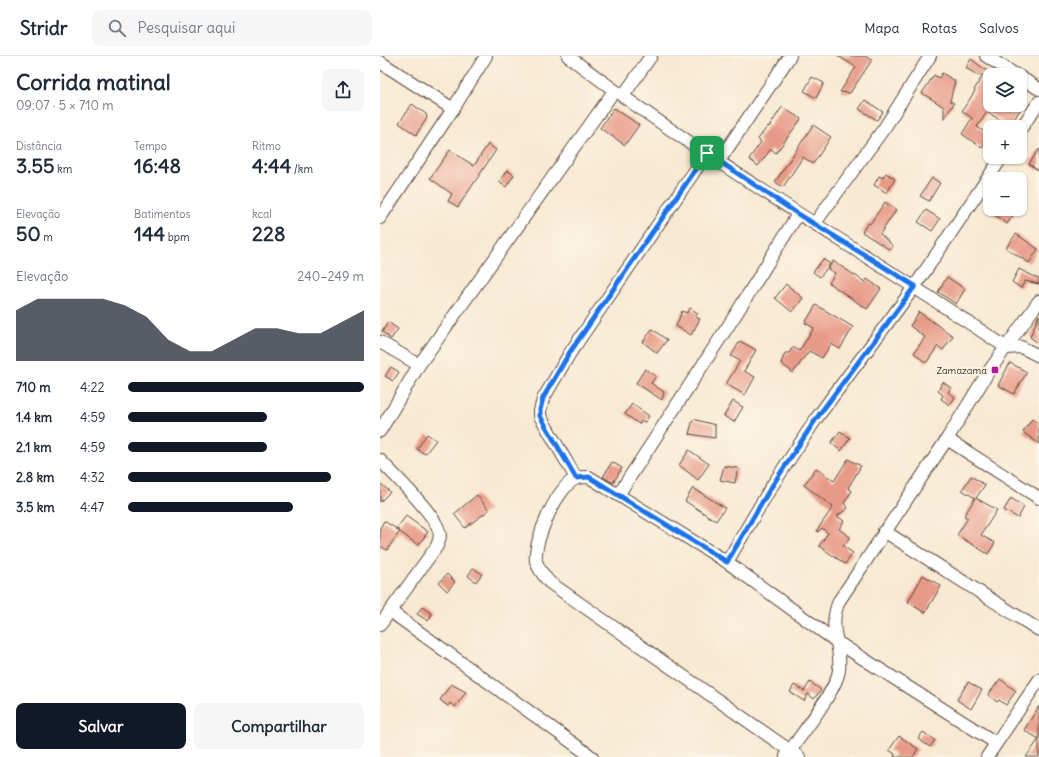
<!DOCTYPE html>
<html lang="pt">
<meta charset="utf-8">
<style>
body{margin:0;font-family:Delius,sans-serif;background:#f6f6f7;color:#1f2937;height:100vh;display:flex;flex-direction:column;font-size:15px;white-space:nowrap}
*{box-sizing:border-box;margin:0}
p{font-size:13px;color:#747a83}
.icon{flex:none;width:22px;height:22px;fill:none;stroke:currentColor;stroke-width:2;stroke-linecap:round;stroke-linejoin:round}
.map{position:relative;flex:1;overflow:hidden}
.side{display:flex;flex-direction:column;background:#fff;width:380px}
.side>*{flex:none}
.tools{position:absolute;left:603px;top:12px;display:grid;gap:8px}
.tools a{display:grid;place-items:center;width:44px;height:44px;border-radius:8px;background:#fff;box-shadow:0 1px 3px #0004;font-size:20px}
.pin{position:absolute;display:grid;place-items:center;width:34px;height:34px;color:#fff;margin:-17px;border-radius:8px;box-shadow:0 2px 6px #0006}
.round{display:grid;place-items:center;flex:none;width:42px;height:42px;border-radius:8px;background:#f6f6f7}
.headline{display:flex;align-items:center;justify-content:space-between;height:68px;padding:0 16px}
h1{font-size:22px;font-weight:700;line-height:30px}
.stats{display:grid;grid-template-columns:repeat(3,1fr);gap:6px;height:68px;padding:4px 16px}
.stats div{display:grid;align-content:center}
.stats b{font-size:20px;font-weight:700}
.stats small{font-size:11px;font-weight:400}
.stats p{font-size:11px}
.chart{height:112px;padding:8px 16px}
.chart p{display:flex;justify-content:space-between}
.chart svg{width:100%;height:72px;margin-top:4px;fill:#111827;opacity:.7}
.button{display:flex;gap:8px;margin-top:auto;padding:8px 16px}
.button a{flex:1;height:46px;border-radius:8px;background:#111827;color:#fff;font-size:16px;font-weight:700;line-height:46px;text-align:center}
.button a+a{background:#f6f6f7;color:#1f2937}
ul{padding:0 16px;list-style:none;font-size:13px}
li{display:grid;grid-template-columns:64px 48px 1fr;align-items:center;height:30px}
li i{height:10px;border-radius:5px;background:#111827}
header{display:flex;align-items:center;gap:24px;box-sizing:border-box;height:56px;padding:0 20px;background:#fff;border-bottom:1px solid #e0e1e3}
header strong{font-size:19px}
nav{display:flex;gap:22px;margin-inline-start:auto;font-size:14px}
.search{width:280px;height:36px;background:#f6f6f7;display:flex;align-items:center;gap:10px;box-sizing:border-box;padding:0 14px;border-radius:8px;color:#747a83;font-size:15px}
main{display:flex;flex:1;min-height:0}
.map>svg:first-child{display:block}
</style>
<header>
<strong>Stridr</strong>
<div class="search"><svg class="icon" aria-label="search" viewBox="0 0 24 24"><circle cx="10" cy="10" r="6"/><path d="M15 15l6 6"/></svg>Pesquisar aqui</div>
<nav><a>Mapa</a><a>Rotas</a><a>Salvos</a></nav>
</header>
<main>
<section class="side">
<div class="headline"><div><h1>Corrida matinal</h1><p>09:07 · 5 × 710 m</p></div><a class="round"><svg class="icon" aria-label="share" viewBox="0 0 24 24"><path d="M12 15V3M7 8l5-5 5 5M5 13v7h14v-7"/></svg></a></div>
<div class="stats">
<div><p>Distância</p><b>3.55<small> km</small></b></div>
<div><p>Tempo</p><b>16:48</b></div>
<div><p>Ritmo</p><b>4:44<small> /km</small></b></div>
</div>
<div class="stats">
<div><p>Elevação</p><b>50<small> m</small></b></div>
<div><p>Batimentos</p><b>144<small> bpm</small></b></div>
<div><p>kcal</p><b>228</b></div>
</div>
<div class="chart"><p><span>Elevação</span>240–249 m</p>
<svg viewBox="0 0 160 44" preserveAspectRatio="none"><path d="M0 44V13L10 6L20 6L30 6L40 6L50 10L60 17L70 31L80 38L90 38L100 31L110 24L120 24L130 27L140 27L150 20L160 13V44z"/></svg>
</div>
<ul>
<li><b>710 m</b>4:22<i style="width:100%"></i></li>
<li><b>1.4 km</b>4:59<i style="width:59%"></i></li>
<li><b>2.1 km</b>4:59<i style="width:59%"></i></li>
<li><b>2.8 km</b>4:32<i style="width:86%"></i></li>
<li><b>3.5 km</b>4:47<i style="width:70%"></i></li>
</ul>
<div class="button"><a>Salvar</a><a>Compartilhar</a></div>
</section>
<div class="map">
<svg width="659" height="701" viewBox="0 0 659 701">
<rect width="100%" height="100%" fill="#fcf5e5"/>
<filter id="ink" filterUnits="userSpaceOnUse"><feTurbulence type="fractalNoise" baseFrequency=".025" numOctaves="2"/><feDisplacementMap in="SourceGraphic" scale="8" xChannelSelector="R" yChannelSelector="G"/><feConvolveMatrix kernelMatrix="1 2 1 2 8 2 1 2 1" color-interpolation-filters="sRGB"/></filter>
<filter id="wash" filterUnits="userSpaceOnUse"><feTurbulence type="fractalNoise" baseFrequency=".012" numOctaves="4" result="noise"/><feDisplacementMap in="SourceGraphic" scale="16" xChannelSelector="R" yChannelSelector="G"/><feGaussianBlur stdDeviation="0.9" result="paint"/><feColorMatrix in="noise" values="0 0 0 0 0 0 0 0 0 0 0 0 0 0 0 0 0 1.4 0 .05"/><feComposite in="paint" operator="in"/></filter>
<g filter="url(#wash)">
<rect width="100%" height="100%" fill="#f8e9d3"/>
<g id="blocks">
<g fill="#e89a88">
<path d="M458,0H485L492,4L470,37L460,36L476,11Z"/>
<path d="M591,3L612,19H606L610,22V49H643L630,70L607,56L597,71L610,79L602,92L582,78L592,62L582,55L595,35L594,34L603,19H597L586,12Z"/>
<path d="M562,17L575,25L570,45L574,47L564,63V51L542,37L554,19L559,22Z"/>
<path d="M432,21L444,27L436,42L424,35Z"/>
<path d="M485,44L503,56L497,64L479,53Z"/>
<path d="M32,48L46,58L47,62L36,79L19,67Z"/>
<path d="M402,51L421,63L396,97L391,93L378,110L369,103L381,86L378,83L388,70L389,71Z"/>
<path d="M234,52L259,69L245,89L220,72Z"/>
<path d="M433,69L451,81L433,108L423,101L403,131L395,126Z"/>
<path d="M108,88L116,94L78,151L68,145L72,138L50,122L70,94L94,110Z"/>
<path d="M659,93V115L649,108Z"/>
<path d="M127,114L134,119L126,131L119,126Z"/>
<path d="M506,117L515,123L507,137L494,129L499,120L503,122Z"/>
<path d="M552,122L560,127L549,145L540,140Z"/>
<path d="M505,146L516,154L500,178L513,190L510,194L482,176L488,167L490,168Z"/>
<path d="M607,153H627L634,158L627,168Z"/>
<path d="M546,154L560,163L552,175L538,166Z"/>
<path d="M636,178L658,193L649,207L626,192Z"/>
<path d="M443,203L450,208L440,221L433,216Z"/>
<path d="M453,205L485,226L487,223L501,233L487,253L449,227L455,217L448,213Z"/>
<path d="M639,213L659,223V228L645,225L641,232L632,226Z"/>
<path d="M567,221L585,233L576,248L558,236Z"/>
<path d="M406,228L423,242L412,256L395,242Z"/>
<path d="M436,249L473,271L460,293L451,288L442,302L429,295L413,317L401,307L405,297H409L413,291L419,295L434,272L425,267Z"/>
<path d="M310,252L318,257L315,261L320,263L311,279L296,270L302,255L307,257Z"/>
<path d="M539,256L573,280L563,294L558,290L546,307L534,297L545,281L530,270Z"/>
<path d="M659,259V288L650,281Z"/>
<path d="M8,266L18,273L11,283L2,276Z"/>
<path d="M272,273L287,284L277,297L263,286Z"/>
<path d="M360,285L376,294L364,315L375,321L365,339L346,328L360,305L351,300Z"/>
<path d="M630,307L647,316L634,338L618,329Z"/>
<path d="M11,311L19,316L13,325L5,320Z"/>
<path d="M265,313L276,320L271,327L284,336L282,344L256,327Z"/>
<path d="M563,326L571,332L568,336L575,341L570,349L561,343L563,339L558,335Z"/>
<path d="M353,345L363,351L354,366L344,360Z"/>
<path d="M252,348L269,360L265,366L261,365L259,368L245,358Z"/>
<path d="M313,363L335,369V382L309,378Z"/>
<path d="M652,363L659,368V388L643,376Z"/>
<path d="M460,375L470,382L461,395L451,387Z"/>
<path d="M47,378L56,384L45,398L37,393Z"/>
<path d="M309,394L329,408L318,424L299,409Z"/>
<path d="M468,403L481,410L468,432L472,435L464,447L468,452L457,460L464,465L459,473L470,481L463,490L473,497L465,508L439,490L448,477L442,472L438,476L437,474L453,451L424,429L436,412L454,425Z"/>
<path d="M232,406L242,412L233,427L223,421Z"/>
<path d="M344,410L358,412L355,427L340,424Z"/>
<path d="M591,420L605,429L596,442L617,454L601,479L615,487L608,498L577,479L588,462L584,460L595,442L582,434Z"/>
<path d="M0,427L10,436L0,446Z"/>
<path d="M313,432L345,452L336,465L305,445Z"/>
<path d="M97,439L109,454L85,472L74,458Z"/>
<path d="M631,442L644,451L638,462L624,454Z"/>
<path d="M26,460L48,476L38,489L16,473Z"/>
<path d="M4,465L20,475L7,494L0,490V472Z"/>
<path d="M93,512L102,518L96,526L88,520Z"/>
<path d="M67,518L75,526L67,535L59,527Z"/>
<path d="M543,519L561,530L545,557L528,546Z"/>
<path d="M42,551L52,558L48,565L37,558Z"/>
<path d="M620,623L636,635L626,649L619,644L617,646L608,639Z"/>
<path d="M430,626L441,634L434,643L428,638L424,645L410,636L414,629L424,635Z"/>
<path d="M588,626L602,634L591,653L577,644Z"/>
<path d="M71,628L86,636L75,651L70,647L68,650L60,644Z"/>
<path d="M659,650V683L644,674Z"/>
<path d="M543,676L555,684L550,691L538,683Z"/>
<path d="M519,680L538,693L533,701H514L515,698L509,694Z"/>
<path d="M659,683V701H646Z"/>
</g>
</g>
</g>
<g filter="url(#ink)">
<use href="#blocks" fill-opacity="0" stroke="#574739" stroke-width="1"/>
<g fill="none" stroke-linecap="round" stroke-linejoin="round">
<defs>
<g id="minor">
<path d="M188,0C328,106 481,194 627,292L641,291L659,300"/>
<path d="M606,0L636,19"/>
<path d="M0,6L73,53"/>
<path d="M640,21L659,33"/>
<path d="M243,40L271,0"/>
<path d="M640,74L659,46"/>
<path d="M339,105L410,0"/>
<path d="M0,162L73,53L106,0"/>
<path d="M435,167L505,71L550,0"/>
<path d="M0,286L39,309"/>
<path d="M0,375L39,309L234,35"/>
<path d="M567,383L659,442"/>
<path d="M0,404C14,419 55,458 59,475C61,480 59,485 57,490L0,569"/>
<path d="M196,422L160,360V355L163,343L190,297L327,97"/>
<path d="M238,439L356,258L418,158"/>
<path d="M504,475L659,574"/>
<path d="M347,506L390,433L436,363L535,230L622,101"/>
<path d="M10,555L212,701"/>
<path d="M406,700C419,682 457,634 459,614C462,586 447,575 459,545L567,383L607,318L659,245"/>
<path d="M419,701L169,526C164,520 158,513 156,505C153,485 178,429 197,422C200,421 205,421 209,421L347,506L457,586L616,687"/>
<path d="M607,701L659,624"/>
</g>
</defs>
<use href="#minor" stroke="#574739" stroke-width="14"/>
<use href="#minor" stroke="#fff" stroke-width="12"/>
</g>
</g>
<g fill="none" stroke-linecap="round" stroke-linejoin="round" filter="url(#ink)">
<defs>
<path id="route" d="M327,97L418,158L535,230L436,363L390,433L347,506L209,421L196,422L160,360V354L163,342L190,296Z"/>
</defs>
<use href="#route" stroke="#fff" stroke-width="8"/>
<use href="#route" stroke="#1a73e8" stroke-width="5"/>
</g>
<rect fill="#b5179e" stroke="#fcf5e5" stroke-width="1.5" x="611" y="310" width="8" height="8" rx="2"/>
<g text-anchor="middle" stroke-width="4" stroke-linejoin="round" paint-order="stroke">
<g font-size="10" fill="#3b2a1e" stroke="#fcf5e5" text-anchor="end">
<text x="607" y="318">Zamazama</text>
</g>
</g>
</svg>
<div class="tools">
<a><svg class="icon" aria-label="layers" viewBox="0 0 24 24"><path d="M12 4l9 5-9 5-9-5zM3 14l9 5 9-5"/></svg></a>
<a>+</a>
<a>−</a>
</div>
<div class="pin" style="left:327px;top:97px;background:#1e9e55"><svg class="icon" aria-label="arrive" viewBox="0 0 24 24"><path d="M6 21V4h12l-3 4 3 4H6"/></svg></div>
</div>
</main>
